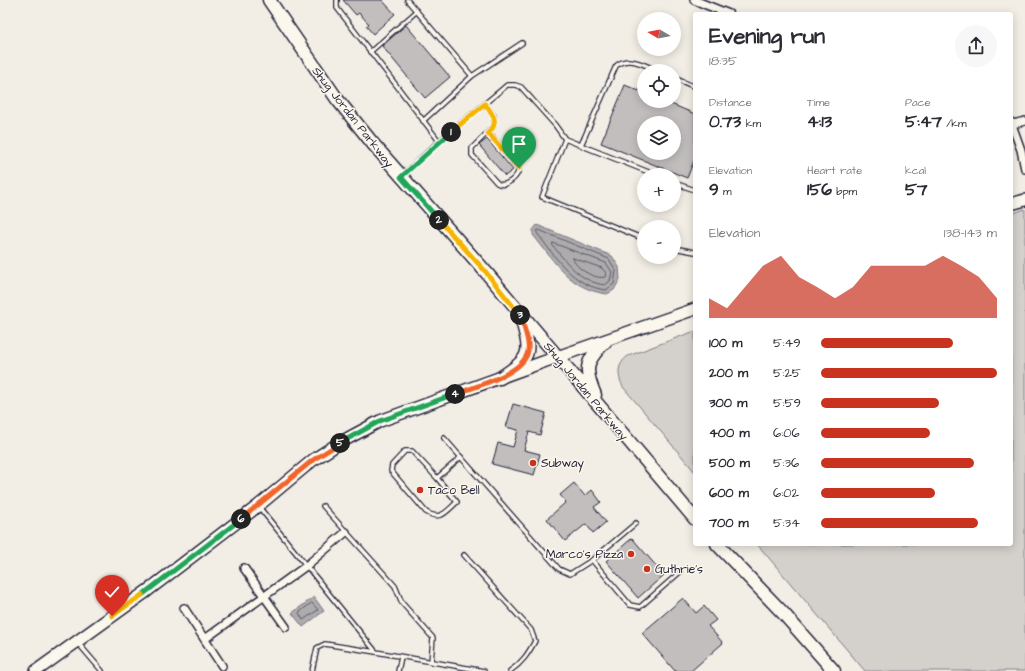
<!DOCTYPE html>
<meta charset="utf-8">
<style>
body{margin:0;font-family:"Architects Daughter",sans-serif;background:#f7f7f7;color:#2b2b33;height:100vh;display:flex;flex-direction:column;font-size:15px;white-space:nowrap}
*{box-sizing:border-box;margin:0}
p{font-size:13px;color:#7c7c81}
.icon{flex:none;width:22px;height:22px;fill:none;stroke:currentColor;stroke-width:2;stroke-linecap:round;stroke-linejoin:round}
.map{position:relative;flex:1;overflow:hidden}
.side{position:absolute;left:693px;top:12px;width:320px;height:534px;display:flex;flex-direction:column;background:#fff;border-radius:4px;box-shadow:0 2px 10px #0003}
.side>*{flex:none}
.needle{width:26px;rotate:280deg}
.tools{position:absolute;left:637px;top:12px;display:grid;gap:8px}
.tools a{display:grid;place-items:center;width:44px;height:44px;border-radius:50%;background:#fff;box-shadow:0 2px 10px #0003;font-size:20px}
.pin{position:absolute;display:grid;place-items:center;width:34px;height:34px;color:#fff;margin:-41px -17px;border-radius:50% 50% 50% 0;rotate:-45deg;box-shadow:0 0 4px #0007}
.pin .icon{rotate:45deg}
.km{position:absolute;width:20px;height:20px;margin:-10px;border-radius:50%;background:#222;color:#fff;font-size:11px;line-height:20px;text-align:center}
.round{display:grid;place-items:center;flex:none;width:42px;height:42px;border-radius:21px;background:#f7f7f7}
.overview{display:flex;align-items:center;justify-content:space-between;height:68px;padding:0 16px}
h1{font-size:22px;font-weight:800;line-height:30px}
.stats{display:grid;grid-template-columns:repeat(3,1fr);gap:6px;height:68px;padding:4px 16px}
.stats div{display:grid;align-content:center}
.stats b{font-size:17px;font-weight:800}
.stats small{font-size:11px;font-weight:400}
.stats p{font-size:11px}
.chart{height:112px;padding:8px 16px}
.chart p{display:flex;justify-content:space-between}
.chart svg{width:100%;height:72px;margin-top:4px;fill:#c8321e;opacity:.7}
ul{padding:0 16px;list-style:none;font-size:13px}
li{display:grid;grid-template-columns:64px 48px 1fr;align-items:center;height:30px}
li i{height:10px;border-radius:5px;background:#c8321e}
.map>svg:first-child{display:block}
</style>
<div class="map">
<svg width="1025" height="671" viewBox="0 0 1025 671">
<rect width="100%" height="100%" fill="#f2eee5"/>
<filter id="ink" filterUnits="userSpaceOnUse"><feTurbulence type="fractalNoise" baseFrequency=".025" numOctaves="2"/><feDisplacementMap in="SourceGraphic" scale="8" xChannelSelector="R" yChannelSelector="G"/><feConvolveMatrix kernelMatrix="1 2 1 2 8 2 1 2 1" color-interpolation-filters="sRGB"/></filter>
<g filter="url(#ink)">
<g fill="#d4d1cc" stroke="#7b7a84">
<path d="M1025,209V671H865L757,544H1011V214Z"/>
<path d="M695,331V472L623,387C617,375 617,364 628,356Z"/>
</g>
<g fill="#aeabad" stroke="#76747f">
<path d="M537,225L612,256L619,267L620,279L614,290L607,294C569,289 555,262 533,235V230Z"/>
<path d="M314,597L324,611L303,627L292,613Z"/>
</g>
<g fill="none" stroke-linecap="round" stroke-linejoin="round">
<g stroke="#5a5969" stroke-width="1">
<path d="M539,230L609,259L616,271L614,284L606,290C573,286 556,258 537,233V231Z"/>
<path d="M553,243L606,263L612,272L610,281L605,285C581,282 568,264 553,246Z"/>
<path d="M573,258L602,268L606,273L605,277C596,280 574,268 573,258Z"/>
<path d="M312,603L318,610L303,620L299,613Z"/>
</g>
</g>
<g fill="#c2bebe" stroke="#22223b" fill-rule="evenodd">
<path d="M343,0H382L395,14L373,34L366,26L369,24L359,13L356,15Z"/>
<path d="M406,25L450,77L425,98L382,46Z"/>
<path d="M644,79V101H664L695,114V158L687,178L601,143L625,85L639,91ZM644,123H674V153H644Z"/>
<path d="M523,136L531,145L524,151L516,142Z"/>
<path d="M487,139L513,170L505,176L479,145Z"/>
<path d="M513,404L546,413L540,435L529,432L524,450L540,454L534,475L492,464L498,443L513,447L518,430L506,427Z"/>
<path d="M574,483L585,496L592,490L601,502L594,507L606,522L593,533L586,524L565,541L547,519L566,502L560,495Z"/>
<path d="M632,538L664,575L638,598L606,561Z"/>
<path d="M683,598L696,613L704,606L716,620L708,626L723,643L691,671H675L642,633Z"/>
</g>
<g fill="none" stroke-linecap="round" stroke-linejoin="round">
<defs>
<g id="lane">
<path d="M337,0V8L439,141"/>
<path d="M407,0L472,76"/>
<path d="M370,52L417,11"/>
<path d="M674,78L695,87"/>
<path d="M485,104L494,116V126L472,148V155L497,183C505,188 518,178 519,168L489,133"/>
<path d="M423,121L472,76L522,43"/>
<path d="M565,139L542,197L644,239"/>
<path d="M581,145L616,66C628,55 645,65 658,71"/>
<path d="M403,175L437,143L500,91L507,85H515L521,87L555,125L565,139L656,175"/>
<path d="M674,183L695,190"/>
<path d="M674,248L695,252"/>
<path d="M444,438L559,569L570,574L592,560L636,523"/>
<path d="M437,478L457,502C446,512 441,521 426,512L391,471L392,465L405,451H412L437,478L461,457"/>
<path d="M323,506L395,586L402,603L433,638L431,662"/>
<path d="M259,507L376,652L484,671"/>
<path d="M464,555L531,630L535,641C528,654 522,663 510,671"/>
<path d="M592,560L630,605L640,607L680,572"/>
<path d="M78,643L102,671"/>
<path d="M312,671L317,648L325,644L376,652"/>
<path d="M398,671L401,657"/>
</g>
<g id="street">
<path d="M694,0L729,14"/>
<path d="M1011,122L1021,150L1025,169"/>
<path d="M1013,124L1025,121"/>
<path d="M244,568L286,627"/>
<path d="M184,608L222,666"/>
<path d="M205,639L306,566L346,532"/>
</g>
<g id="secondary">
<path d="M1011,204L1025,200"/>
<path d="M36,671L147,591L258,506L313,460L341,442L380,421L557,357L695,309"/>
</g>
<g id="primary">
<path d="M269,0L337,99L374,145L485,271L695,519"/>
<path d="M500,378C533,356 531,354 521,317"/>
<path d="M595,395C583,367 586,361 606,341"/>
<path d="M717,544L783,613L834,671"/>
</g>
</defs>
<use href="#lane" stroke="#22223b" stroke-width="6"/>
<use href="#street" stroke="#22223b" stroke-width="10"/>
<use href="#secondary" stroke="#22223b" stroke-width="14"/>
<use href="#primary" stroke="#22223b" stroke-width="15"/>
<use href="#lane" stroke="#fbf7ec" stroke-width="3.5"/>
<use href="#street" stroke="#fbf7ec" stroke-width="7"/>
<use href="#secondary" stroke="#fbf7ec" stroke-width="11"/>
<use href="#primary" stroke="#fbf7ec" stroke-width="12"/>
</g>
</g>
<g fill="none" stroke-linecap="round" stroke-linejoin="round" filter="url(#ink)">
<defs>
<path id="split-1" d="M451,132L485,104C493,114 500,123 488,133L519,168"/>
<path id="split-2" d="M439,220L401,177L451,132"/>
<path id="split-3" d="M439,220L485,271L520,315"/>
<path id="split-4" d="M455,394C474,387 524,374 528,351C530,340 523,326 520,315"/>
<path id="split-5" d="M340,443L380,421L455,394"/>
<path id="split-6" d="M241,519L313,460L340,443"/>
<path id="split-7" d="M142,595L241,519"/>
<path id="split-8" d="M112,616L142,595"/>
</defs>
<use href="#split-1" stroke="#fff" stroke-width="8"/>
<use href="#split-2" stroke="#fff" stroke-width="8"/>
<use href="#split-3" stroke="#fff" stroke-width="8"/>
<use href="#split-4" stroke="#fff" stroke-width="8"/>
<use href="#split-5" stroke="#fff" stroke-width="8"/>
<use href="#split-6" stroke="#fff" stroke-width="8"/>
<use href="#split-7" stroke="#fff" stroke-width="8"/>
<use href="#split-8" stroke="#fff" stroke-width="8"/>
<use href="#split-1" stroke="#f5b400" stroke-width="5"/>
<use href="#split-2" stroke="#22a559" stroke-width="5"/>
<use href="#split-3" stroke="#f5b400" stroke-width="5"/>
<use href="#split-4" stroke="#f0652b" stroke-width="5"/>
<use href="#split-5" stroke="#22a559" stroke-width="5"/>
<use href="#split-6" stroke="#f0652b" stroke-width="5"/>
<use href="#split-7" stroke="#22a559" stroke-width="5"/>
<use href="#split-8" stroke="#f5b400" stroke-width="5"/>
</g>
<g fill="#c8321e" stroke="#fbf7ec" stroke-width="1.5">
<circle cx="533" cy="463" r="4"/>
<circle cx="420" cy="490" r="4"/>
<circle cx="631" cy="554" r="4"/>
<circle cx="647" cy="569" r="4"/>
</g>
<g text-anchor="middle" stroke-width="3" stroke-linejoin="round" paint-order="stroke">
<g font-size="12" fill="#22223b" stroke="#fbf7ec">
<text transform="translate(353 117) rotate(52)" y="4">Shug Jordan Parkway</text>
<text transform="translate(586 391) rotate(50)" y="4">Shug Jordan Parkway</text>
</g>
<g font-size="12" fill="#22223b" stroke="#fbf7ec" text-anchor="start">
<text x="541" y="467">Subway</text>
<text x="428" y="494">Taco Bell</text>
<text x="623" y="558" text-anchor="end">Marco's Pizza</text>
<text x="655" y="573">Guthrie's</text>
</g>
</g>
</svg>
<div class="tools">
<a><svg class="needle" viewBox="-14 -14 28 28"><path d="M0-13l5 13h-10z" fill="#e53935"/><path d="M0 13l5-13h-10z" fill="#7c7c81"/></svg></a>
<a><svg class="icon" aria-label="locate" viewBox="0 0 24 24"><circle cx="12" cy="12" r="6"/><path d="M12 2v4M12 18v4M2 12h4M18 12h4"/></svg></a>
<a><svg class="icon" aria-label="layers" viewBox="0 0 24 24"><path d="M12 4l9 5-9 5-9-5zM3 14l9 5 9-5"/></svg></a>
<a>+</a>
<a>−</a>
</div>
<div class="pin" style="left:519px;top:168px;background:#1e9e55"><svg class="icon" aria-label="arrive" viewBox="0 0 24 24"><path d="M6 21V4h12l-3 4 3 4H6"/></svg></div>
<div class="pin" style="left:112px;top:616px;background:#d93025"><svg class="icon" aria-label="check" viewBox="0 0 24 24"><path d="M5 12l5 5 9-10"/></svg></div>
<b class="km" style="left:451px;top:132px">1</b>
<b class="km" style="left:439px;top:220px">2</b>
<b class="km" style="left:520px;top:315px">3</b>
<b class="km" style="left:455px;top:394px">4</b>
<b class="km" style="left:340px;top:443px">5</b>
<b class="km" style="left:241px;top:519px">6</b>
<section class="side">
<div class="overview"><div><h1>Evening run</h1><p>18:35</p></div><a class="round"><svg class="icon" aria-label="share" viewBox="0 0 24 24"><path d="M12 15V3M7 8l5-5 5 5M5 13v7h14v-7"/></svg></a></div>
<div class="stats">
<div><p>Distance</p><b>0.73<small> km</small></b></div>
<div><p>Time</p><b>4:13</b></div>
<div><p>Pace</p><b>5:47<small> /km</small></b></div>
</div>
<div class="stats">
<div><p>Elevation</p><b>9<small> m</small></b></div>
<div><p>Heart rate</p><b>156<small> bpm</small></b></div>
<div><p>kcal</p><b>57</b></div>
</div>
<div class="chart"><p><span>Elevation</span>138–143 m</p>
<svg viewBox="0 0 160 44" preserveAspectRatio="none"><path d="M0 44V32L10 38L20 25L30 12L40 6L50 19L60 25L70 32L80 25L90 12L100 12L110 12L120 12L130 6L140 12L150 19L160 32V44z"/></svg>
</div>
<ul>
<li><b>100 m</b>5:49<i style="width:75%"></i></li>
<li><b>200 m</b>5:25<i style="width:100%"></i></li>
<li><b>300 m</b>5:59<i style="width:67%"></i></li>
<li><b>400 m</b>6:06<i style="width:62%"></i></li>
<li><b>500 m</b>5:36<i style="width:87%"></i></li>
<li><b>600 m</b>6:02<i style="width:65%"></i></li>
<li><b>700 m</b>5:34<i style="width:89%"></i></li>
</ul>
</section>
</div>
